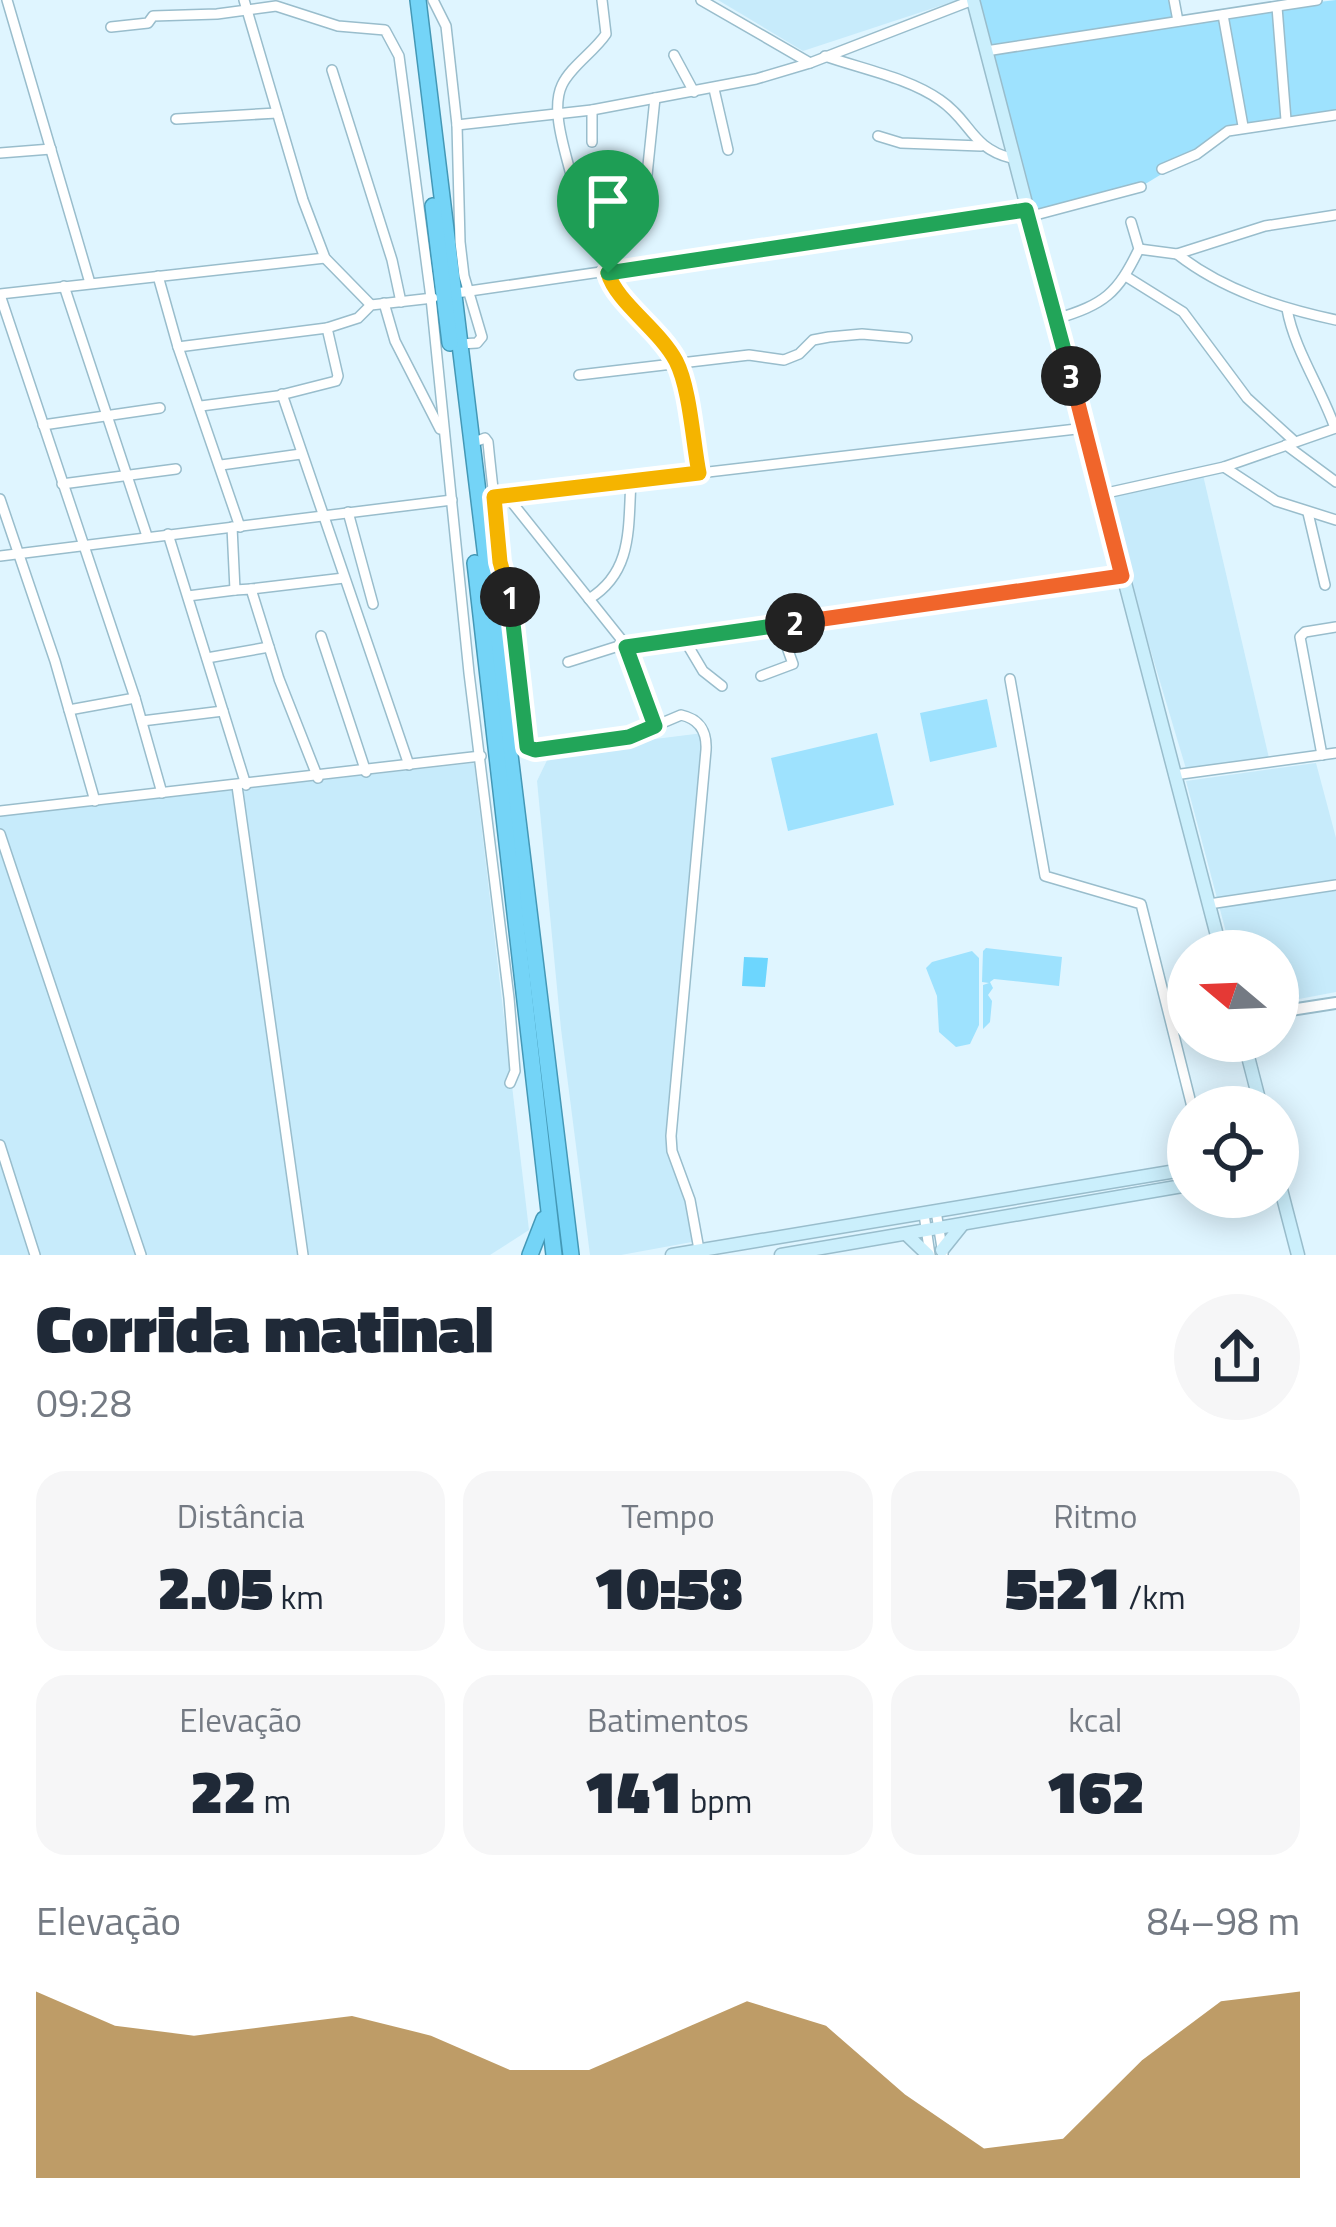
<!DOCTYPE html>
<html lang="pt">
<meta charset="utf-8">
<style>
body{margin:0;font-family:"Titillium Web",sans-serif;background:#f6f6f7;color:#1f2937;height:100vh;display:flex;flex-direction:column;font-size:45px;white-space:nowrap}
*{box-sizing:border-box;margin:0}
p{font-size:39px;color:#747a83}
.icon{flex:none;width:66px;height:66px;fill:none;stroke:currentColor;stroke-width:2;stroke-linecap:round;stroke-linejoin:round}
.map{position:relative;height:1255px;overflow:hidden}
.side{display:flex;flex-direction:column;background:#fff;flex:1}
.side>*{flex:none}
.needle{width:78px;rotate:289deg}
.buttons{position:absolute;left:1167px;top:930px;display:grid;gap:24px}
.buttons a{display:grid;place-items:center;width:132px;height:132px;border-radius:50%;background:#fff;box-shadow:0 6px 30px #0003;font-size:60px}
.pin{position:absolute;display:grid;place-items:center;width:102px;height:102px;color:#fff;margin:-123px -51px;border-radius:50% 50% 50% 0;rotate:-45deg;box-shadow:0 0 12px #0007}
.pin .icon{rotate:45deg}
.km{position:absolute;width:60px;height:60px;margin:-30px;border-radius:50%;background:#222;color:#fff;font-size:33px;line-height:60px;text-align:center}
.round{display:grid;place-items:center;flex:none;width:126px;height:126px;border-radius:63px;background:#f6f6f7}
.overview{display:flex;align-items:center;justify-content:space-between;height:204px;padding:0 36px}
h1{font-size:66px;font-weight:800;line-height:90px}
.figures{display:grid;grid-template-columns:repeat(3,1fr);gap:18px;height:204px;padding:12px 36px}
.figures div{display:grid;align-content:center;border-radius:30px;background:#f6f6f7;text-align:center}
.figures b{font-size:60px;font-weight:800}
.figures small{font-size:33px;font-weight:400}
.figures p{font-size:33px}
.chart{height:336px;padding:24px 36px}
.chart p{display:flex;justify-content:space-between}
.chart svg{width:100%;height:216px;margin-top:12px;fill:#a37327;opacity:.7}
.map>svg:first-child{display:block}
</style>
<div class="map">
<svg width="1336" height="1255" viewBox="0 0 1336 1255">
<rect width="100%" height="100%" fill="#dff5ff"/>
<g fill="#c7ebfb">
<path d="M718,0H958L803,51Z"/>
<path d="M1203,475L1269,758L1187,772L1105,498Z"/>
<path d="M703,733L666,1146L686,1193L692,1242L621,1255H590L561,1029L537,781L551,752Z"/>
<path d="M474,763L529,1230L490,1255H0V816Z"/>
<path d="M1316,763L1336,838V992L1278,1003V951H1231L1186,781Z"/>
</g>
<g fill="#9ee2fe">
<path d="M979,0H1172L1176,19L1336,0V116L1234,130L1142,186L1034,214Z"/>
<path d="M987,699L997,747L930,762L920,713Z"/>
<path d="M877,733L894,805L788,831L771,758Z"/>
<path d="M986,948L1062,957L1059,986L994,979L990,982L993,988L988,995L992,1001L990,1022L983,1029V985L989,983L982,982L983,951Z"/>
<path d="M972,951L979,958V1025L970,1044L956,1047L939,1032L937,996L926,968L932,962Z"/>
</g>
<path fill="#6dd6fe" d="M744,957L768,958L765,987L742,986Z"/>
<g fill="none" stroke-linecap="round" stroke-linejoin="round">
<defs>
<g id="minor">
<path d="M7,0L90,283"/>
<path d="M244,0L303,200L325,258L371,305"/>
<path d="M433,0L446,26L457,125L460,242L464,276L482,337L477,343L460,344"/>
<path d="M701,0L810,63"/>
<path d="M1174,0L1178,21"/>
<path d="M1277,7L1286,120"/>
<path d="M1223,15L1243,126"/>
<path d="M111,27L148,23L153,16L217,14L276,6L338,26L385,30L399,56L431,298L469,673L509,998L515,1071L510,1083"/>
<path d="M986,51L1317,0"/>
<path d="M674,55L694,92"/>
<path d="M825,56C862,69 909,78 940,100C971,121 971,148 1011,158"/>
<path d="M332,70L392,260L401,302"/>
<path d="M714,89L728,150"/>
<path d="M592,110V142"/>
<path d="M176,119L277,113"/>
<path d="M457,125L592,110L756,79L810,63L973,0"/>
<path d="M878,136L901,143L981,146"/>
<path d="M0,153L51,149"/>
<path d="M1162,169L1197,154L1228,131L1336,115"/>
<path d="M647,175L655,98"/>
<path d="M572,179C566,153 550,110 562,85C571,66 594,52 606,34L602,0"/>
<path d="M1028,217L1141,187"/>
<path d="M1139,249L1177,254L1265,226L1336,215"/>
<path d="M1177,254C1223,290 1280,308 1336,320"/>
<path d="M607,273C616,301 659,329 676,361C690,387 693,443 699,473"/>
<path d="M158,276L178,347L240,527"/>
<path d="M1127,277L1183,312L1247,398L1293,440"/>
<path d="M64,286L147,536"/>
<path d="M456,293L1026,210"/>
<path d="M0,294L325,258"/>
<path d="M0,295L135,698L162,793"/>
<path d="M384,303L395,341L440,429"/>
<path d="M1287,309C1294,349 1321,388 1335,428"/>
<path d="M1056,319C1105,304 1117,294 1139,249L1131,222"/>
<path d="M178,347L327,328L358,318L371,305L433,298"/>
<path d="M579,375L749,355L784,360L799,354L813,340L829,337L862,334L907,338"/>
<path d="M282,394L409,765"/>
<path d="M201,406L277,396L336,381L338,376L327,328"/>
<path d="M43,425L160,408"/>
<path d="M472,443L485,438L488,442C498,544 513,645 527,747"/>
<path d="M1286,445L1336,482"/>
<path d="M221,465L301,454"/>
<path d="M1224,467L1276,501L1336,520"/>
<path d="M62,484L176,469"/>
<path d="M1102,494L1224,467L1336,428"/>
<path d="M506,495L625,644L655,726"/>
<path d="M494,497L1085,428"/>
<path d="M0,499L55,661L95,801"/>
<path d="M348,512L373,604"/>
<path d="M1308,513L1325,585"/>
<path d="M232,527L235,590L251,589L279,679L318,778"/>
<path d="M168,534L246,785"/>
<path d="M0,556L452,500"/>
<path d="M251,589L344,578"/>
<path d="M188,596L235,590"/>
<path d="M589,599C633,572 628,528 631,481"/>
<path d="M321,636L366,772"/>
<path d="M684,639L703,671L722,686"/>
<path d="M627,647L1122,576"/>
<path d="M207,658L269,647"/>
<path d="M568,662L625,644"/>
<path d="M761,676L793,664L779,625"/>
<path d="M1010,679L1045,876L1141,904L1192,1107"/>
<path d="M69,710L135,698"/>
<path d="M142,721L223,711"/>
<path d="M511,729L527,747L542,750L629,737L681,715C700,719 707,732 706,750L671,1136L672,1151L690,1200L700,1255"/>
<path d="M1322,755L1300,637L1305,632L1336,627"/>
<path d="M1174,775L1336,753"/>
<path d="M237,786L303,1255"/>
<path d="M0,811L481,756"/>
<path d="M0,834L141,1255"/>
<path d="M1209,904L1336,885"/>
<path d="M1176,1141L1188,1139"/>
<path d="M0,1145L35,1255"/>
<path d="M936,1211L943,1254"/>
<path d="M924,1214L930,1255"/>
</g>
<path id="tertiary" d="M1278,1012L1336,1003"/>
<g id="secondary">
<path d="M973,0L1221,951"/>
<path d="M1244,1041L1261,1107"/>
<path d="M1278,1178L1298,1255"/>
<path d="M906,1234L928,1255"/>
<path d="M942,1250L962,1225"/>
<path d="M672,1255L1188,1169"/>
<path d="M781,1255L1188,1185"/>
</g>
<g id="trunk">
<path d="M418,0L571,1255"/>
<path d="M433,206L450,343"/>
<path d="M475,563L554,1255"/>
<path d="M530,1255L544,1219"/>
</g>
</defs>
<use href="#minor" stroke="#99bdcc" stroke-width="12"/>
<use href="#tertiary" stroke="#99bdcc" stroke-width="14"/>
<use href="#secondary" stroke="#99bdcc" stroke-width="15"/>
<use href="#trunk" stroke="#4498b6" stroke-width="18"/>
<use href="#minor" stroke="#fff" stroke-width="9"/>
<use href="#tertiary" stroke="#fff" stroke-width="10"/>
<use href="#secondary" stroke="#cbeffc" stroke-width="12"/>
<use href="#trunk" stroke="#74d4f7" stroke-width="15"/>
</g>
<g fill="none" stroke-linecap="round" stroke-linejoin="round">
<defs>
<path id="split-1" d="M510,597L500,562L494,497L699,473C693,443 690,388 676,361C659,329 616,302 608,273"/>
<path id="split-2" d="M510,597L527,747L535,750L629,737L655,726L626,647L795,623"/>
<path id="split-3" d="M795,623L1122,576L1071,376"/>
<path id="split-4" d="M608,273L1026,210L1071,376"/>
</defs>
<use href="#split-1" stroke="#fff" stroke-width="24"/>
<use href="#split-2" stroke="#fff" stroke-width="24"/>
<use href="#split-3" stroke="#fff" stroke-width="24"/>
<use href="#split-4" stroke="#fff" stroke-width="24"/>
<use href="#split-1" stroke="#f5b400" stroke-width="15"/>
<use href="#split-2" stroke="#22a559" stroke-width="15"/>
<use href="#split-3" stroke="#f0652b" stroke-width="15"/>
<use href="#split-4" stroke="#22a559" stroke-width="15"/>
</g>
</svg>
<div class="buttons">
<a><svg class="needle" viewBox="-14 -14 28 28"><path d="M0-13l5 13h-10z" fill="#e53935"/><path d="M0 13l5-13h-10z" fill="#747a83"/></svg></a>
<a><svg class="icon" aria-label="locate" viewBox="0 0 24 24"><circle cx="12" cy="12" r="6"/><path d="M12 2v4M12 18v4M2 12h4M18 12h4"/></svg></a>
</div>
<div class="pin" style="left:608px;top:273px;background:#1e9e55"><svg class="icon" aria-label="arrive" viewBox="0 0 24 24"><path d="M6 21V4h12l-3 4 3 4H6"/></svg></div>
<b class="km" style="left:510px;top:597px">1</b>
<b class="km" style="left:795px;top:623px">2</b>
<b class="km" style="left:1071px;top:376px">3</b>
</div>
<section class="side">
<div class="overview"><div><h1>Corrida matinal</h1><p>09:28</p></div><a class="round"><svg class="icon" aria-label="share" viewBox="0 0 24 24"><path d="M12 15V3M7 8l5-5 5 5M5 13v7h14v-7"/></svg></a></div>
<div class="figures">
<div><p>Distância</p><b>2.05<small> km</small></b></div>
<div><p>Tempo</p><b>10:58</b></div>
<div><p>Ritmo</p><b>5:21<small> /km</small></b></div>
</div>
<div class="figures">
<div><p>Elevação</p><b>22<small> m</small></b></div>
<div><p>Batimentos</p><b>141<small> bpm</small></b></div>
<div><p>kcal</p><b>162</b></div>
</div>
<div class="chart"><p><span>Elevação</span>84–98 m</p>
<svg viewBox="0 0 160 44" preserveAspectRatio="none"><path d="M0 44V6L10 13L20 15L30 13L40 11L50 15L60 22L70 22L80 15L90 8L100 13L110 27L120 38L130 36L140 20L150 8L160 6V44z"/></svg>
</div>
</section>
